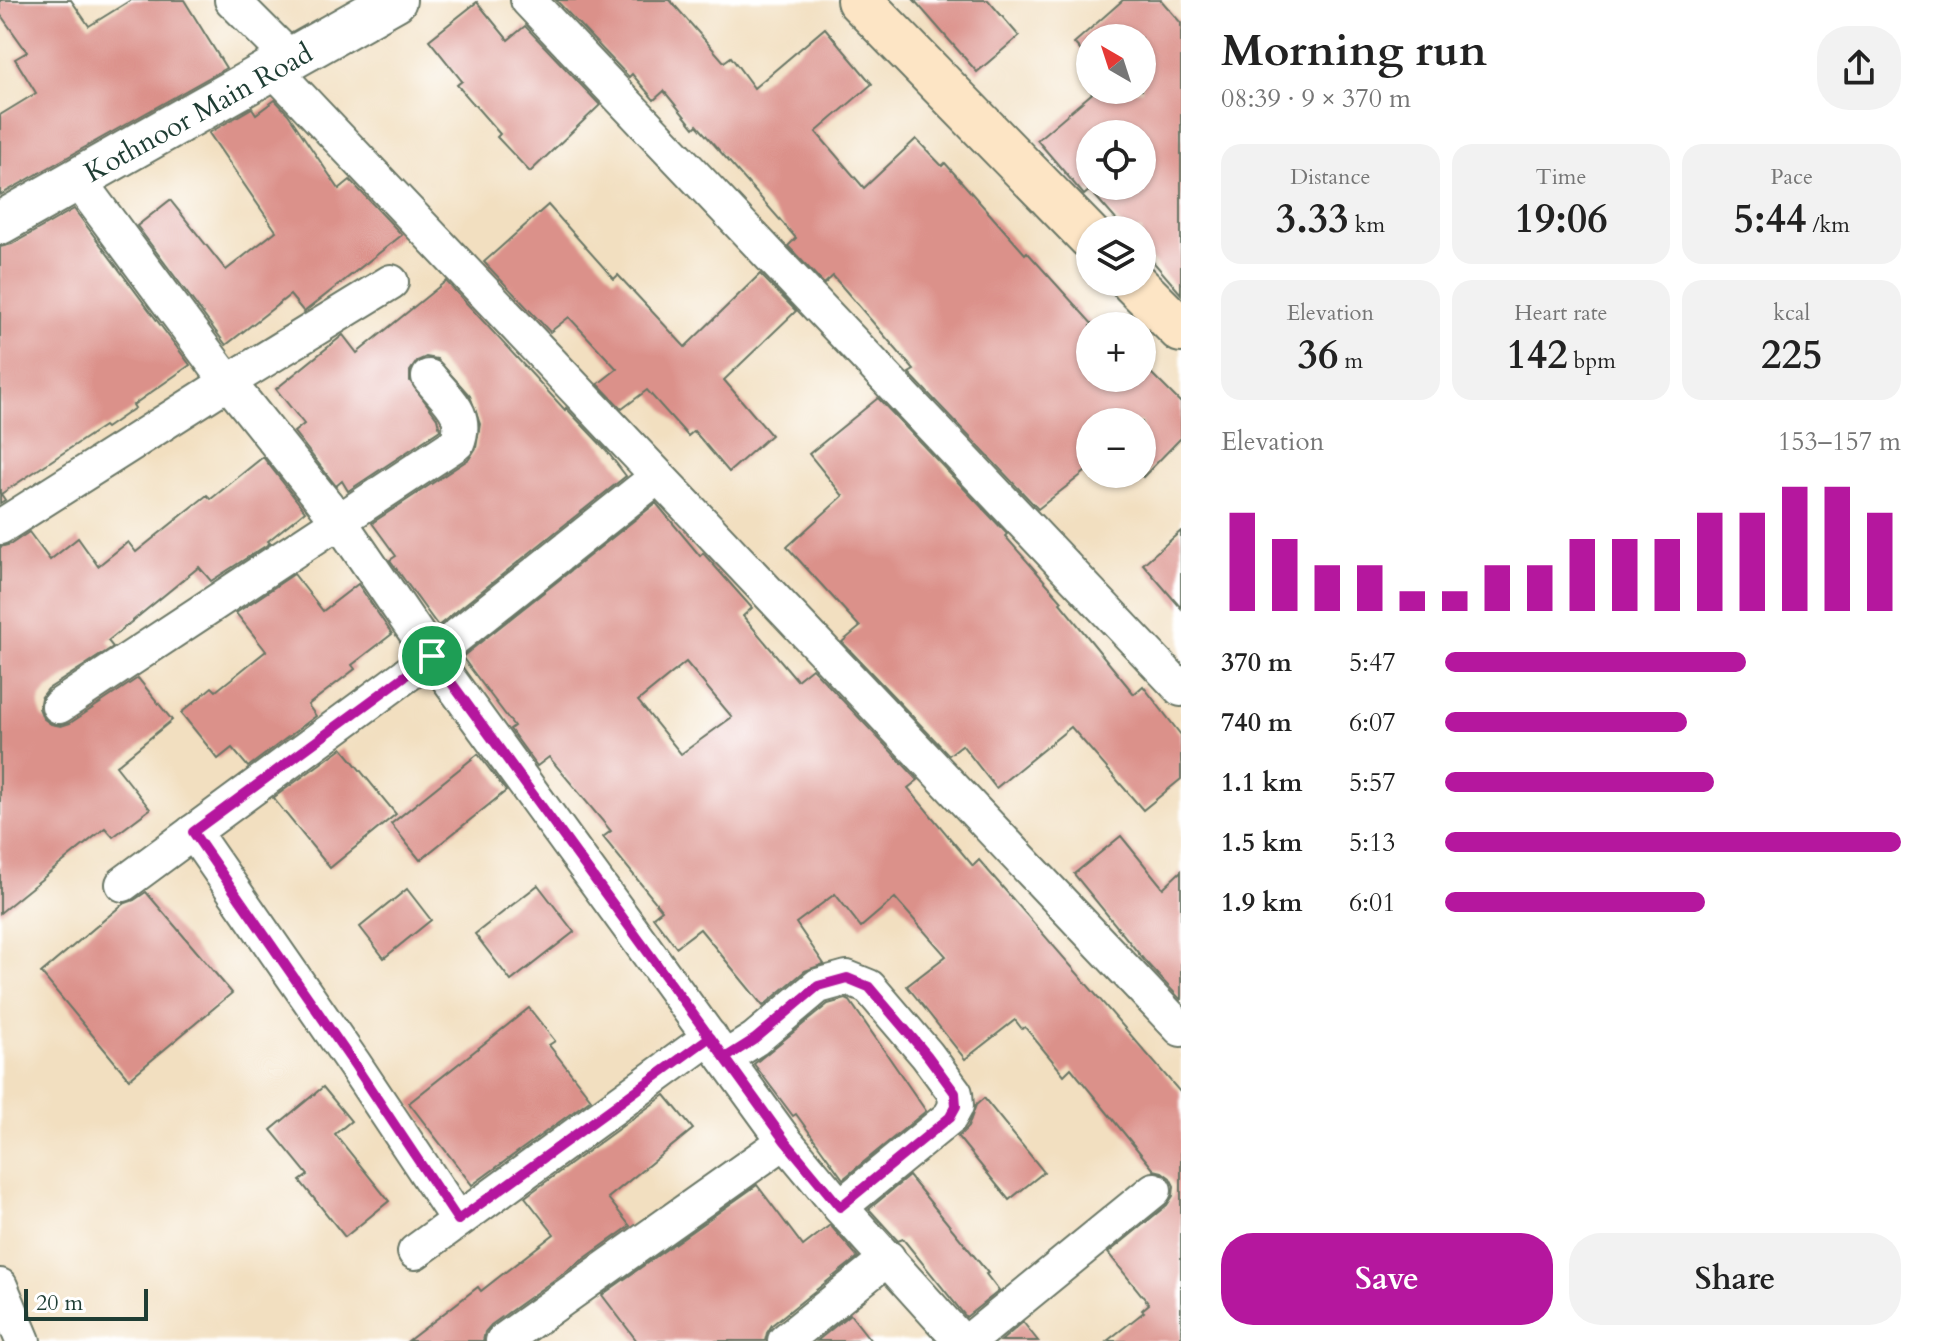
<!DOCTYPE html>
<meta charset="utf-8">
<style>
body{margin:0;font-family:Cardo,serif;background:#f2f2f2;color:#222;height:100vh;display:flex;flex-direction:column;font-size:30px;white-space:nowrap}
*{box-sizing:border-box;margin:0}
p{font-size:26px;color:#767676}
.icon{flex:none;width:44px;height:44px;fill:none;stroke:currentColor;stroke-width:2;stroke-linecap:round;stroke-linejoin:round}
.map{position:relative;flex:1;overflow:hidden}
.drawer{display:flex;flex-direction:column;background:#fff;width:760px}
.drawer>*{flex:none}
.needle{width:52px;rotate:321deg}
.buttons{position:absolute;left:1076px;top:24px;display:grid;gap:16px}
.buttons a{display:grid;place-items:center;width:80px;height:80px;border-radius:50%;background:#fff;box-shadow:0 2px 6px #0004;font-size:40px}
.scale{position:absolute;left:24px;bottom:20px;width:124px;box-sizing:border-box;padding-left:8px;border:4px solid #1f3d34;border-top:0;font-size:22px;line-height:28px;white-space:nowrap;color:#1f3d34;-webkit-text-stroke:6px #fff;paint-order:stroke}
.pin{position:absolute;display:grid;place-items:center;width:68px;height:68px;color:#fff;margin:-34px;border:4px solid #fff;border-radius:50%;box-shadow:0 2px 8px #0007}
.round{display:grid;place-items:center;flex:none;width:84px;height:84px;border-radius:32px;background:#f2f2f2}
.summary{display:flex;align-items:center;justify-content:space-between;height:136px;padding:0 40px}
h1{font-size:44px;font-weight:700;line-height:60px}
.figures{display:grid;grid-template-columns:repeat(3,1fr);gap:12px;height:136px;padding:8px 40px}
.figures div{display:grid;align-content:center;border-radius:20px;background:#f2f2f2;text-align:center}
.figures b{font-size:40px;font-weight:700}
.figures small{font-size:22px;font-weight:400}
.figures p{font-size:22px}
.chart{height:224px;padding:16px 40px}
.chart p{display:flex;justify-content:space-between}
.chart svg{width:100%;height:144px;margin-top:8px;stroke:#b5179e;stroke-width:6}
.action{display:flex;gap:16px;margin-top:auto;padding:16px 40px}
.action a{flex:1;height:92px;border-radius:32px;background:#b5179e;color:#fff;font-size:32px;font-weight:700;line-height:92px;text-align:center}
.action a+a{background:#f2f2f2;color:#222}
ul{padding:0 40px;list-style:none;font-size:26px}
li{display:grid;grid-template-columns:128px 96px 1fr;align-items:center;height:60px}
li i{height:20px;border-radius:10px;background:#b5179e}
main{display:flex;flex:1;min-height:0}
.map>svg:first-child{display:block}
</style>
<main>
<div class="map">
<svg width="1181" height="1341" viewBox="0 0 1181 1341">
<rect width="100%" height="100%" fill="#fff"/>
<filter id="ink" filterUnits="userSpaceOnUse"><feTurbulence type="fractalNoise" baseFrequency=".0125" numOctaves="2"/><feDisplacementMap in="SourceGraphic" scale="16" xChannelSelector="R" yChannelSelector="G"/><feConvolveMatrix kernelMatrix="1 2 1 2 8 2 1 2 1" color-interpolation-filters="sRGB"/></filter>
<filter id="wash" filterUnits="userSpaceOnUse"><feTurbulence type="fractalNoise" baseFrequency=".006" numOctaves="4" result="noise"/><feDisplacementMap in="SourceGraphic" scale="32" xChannelSelector="R" yChannelSelector="G"/><feGaussianBlur stdDeviation="1.8" result="paint"/><feColorMatrix in="noise" values="0 0 0 0 0 0 0 0 0 0 0 0 0 0 0 0 0 1.4 0 .05"/><feComposite in="paint" operator="in"/></filter>
<g filter="url(#wash)">
<rect width="100%" height="100%" fill="#f2dfc0"/>
<g id="blocks">
<g fill="#db918a" fill-rule="evenodd">
<path d="M0,0H71L89,26L131,0H184L226,68L0,195V115L36,93L15,59L27,52L0,14Z"/>
<path d="M556,0H670L724,62L731,57L754,88L825,28L872,84L816,132L864,188L916,139L942,166L945,163L1025,254L1027,252L1094,326H1090V378H1139L1142,381V364L1181,403V438L1143,477L1140,474H1142V422H1090V468L1038,509L909,373L914,370L833,276L824,284L788,246L796,238L697,125L694,128L664,91L654,100L632,74L629,77Z"/>
<path d="M914,0H988L1019,36L977,72Z"/>
<path d="M1123,0H1161L1181,23V294L1142,249V230H1125L1090,190L1084,195L1037,140L1096,90H1142V38H1090V61L1074,43ZM1090,134H1142V186H1090Z"/>
<path d="M477,2L508,40L525,26L600,105L530,172L497,137L500,134L457,85L462,81L429,40Z"/>
<path d="M275,100L288,114L339,189L350,180L402,235L304,312L290,295L226,345L137,226L170,200L226,270L276,231L209,133L252,108L256,114Z"/>
<path d="M548,205L614,279L618,275L685,347L760,274L796,311L724,380L771,435L729,472L694,431L688,436L647,390L622,409L598,384L617,369L569,317L550,332L484,262Z"/>
<path d="M74,209L190,365L133,405L135,408L106,428L104,426L1,494L5,500L0,503V247L12,244Z"/>
<path d="M446,281L565,410L566,408L606,450L626,476L438,626L390,560L396,556L372,523L469,459L476,448L480,424L470,396L437,359L426,357L417,361L410,371V381L437,418L440,430L348,491L342,481L336,486L294,432L304,424L276,389L343,335L357,353Z"/>
<path d="M878,398L1007,534L1005,536L1062,601L1060,603L1134,694L1143,686L1181,735V779L1143,810L1071,727L996,788L962,745L949,755L842,642L860,627L787,547L843,496L809,454Z"/>
<path d="M263,457L305,511L268,541L270,543L211,581L199,567L108,641L113,647L48,689L41,698L39,708L43,718L51,724L61,726L70,723L138,678L172,720L116,766L150,809L113,837L105,828L0,913V547L11,544L29,532L50,560L78,538L98,566L128,542L136,552L207,495L211,499Z"/>
<path d="M656,503L700,556L703,553L752,608L743,616L797,680L812,668L918,780L908,788L973,866L979,860L1181,1093V1341H1107L1144,1312L1142,1310L1149,1304L1108,1253L1167,1205L1173,1196L1174,1186L1170,1178L1162,1172L1154,1170L1071,1068L1064,1075L1025,1027L1022,1029L1015,1020L965,1059L907,986L946,956L895,898L861,927L835,894L796,923L824,964L805,971L763,1006L700,929L676,947L653,917L662,910L603,837L611,831L549,757L537,766L510,729L514,726L462,657ZM686,662L732,717L681,754L638,701Z"/>
<path d="M1181,531V608L1143,564Z"/>
<path d="M294,574L323,611L358,584L392,634L352,665L355,669L308,705L316,716L248,767L232,748L218,759L181,713L212,687L216,691L266,651L236,613Z"/>
<path d="M342,748L396,814L330,868L273,798Z"/>
<path d="M478,754L506,791L420,860L391,824Z"/>
<path d="M1121,836L1163,888L1181,871V1000L1144,960L1074,874Z"/>
<path d="M538,885L574,932L511,981L475,934Z"/>
<path d="M407,889L431,920L384,958L360,927Z"/>
<path d="M146,892L232,993L129,1079L41,973L123,904L134,900Z"/>
<path d="M846,999L850,1001L926,1111L843,1179L796,1114L793,1116L754,1064L828,1004Z"/>
<path d="M529,1008L555,1041L549,1045L591,1099L472,1185L409,1103Z"/>
<path d="M323,1087L351,1121L335,1134L389,1201L345,1237L300,1181L308,1175L271,1130Z"/>
<path d="M665,1095L693,1129L608,1198L630,1226L491,1325L485,1332L483,1341H408L478,1287L481,1291L554,1234L525,1197Z"/>
<path d="M984,1098L1044,1172L1009,1200L958,1137L968,1127L976,1105Z"/>
<path d="M909,1176L988,1273L986,1274L999,1291L966,1317L903,1239L898,1241L869,1209Z"/>
<path d="M757,1185L803,1246L830,1225L858,1257L772,1325L767,1333L765,1341H637L602,1295Z"/>
<path d="M850,1314L871,1341H817Z"/>
<path d="M1023,1322L1038,1341H1001Z"/>
</g>
</g>
</g>
<g filter="url(#ink)">
<use href="#blocks" fill-opacity="0" stroke="#697665" stroke-width="2"/>
<g fill="none" stroke-linecap="round" stroke-linejoin="round">
<defs>
<g id="minor">
<path d="M232,0L292,60"/>
<path d="M528,0L1181,689"/>
<path d="M274,70L1181,1029"/>
<path d="M78,180L228,382L340,522L432,656L785,1141L840,1207L961,1341"/>
<path d="M0,527L228,382L391,282"/>
<path d="M59,706L457,443C469,413 447,400 429,377"/>
<path d="M193,832L354,1064L458,1220"/>
<path d="M123,884L432,656L657,477"/>
<path d="M725,1058L755,1039L818,986L847,978L869,987L927,1055L955,1093L956,1106L950,1117L840,1207"/>
<path d="M415,1252L710,1037"/>
<path d="M0,1286L23,1341"/>
<path d="M503,1341L785,1141"/>
<path d="M785,1341L888,1258"/>
<path d="M969,1341L1154,1190"/>
</g>
<path id="tertiary" d="M0,223L395,0"/>
<g id="secondary">
<path d="M859,0L1090,237"/>
<path d="M1133,282L1181,330"/>
</g>
</defs>
<use href="#minor" stroke="#697665" stroke-width="38"/>
<use href="#tertiary" stroke="#697665" stroke-width="46"/>
<use href="#secondary" stroke="#697665" stroke-width="48"/>
<use href="#minor" stroke="#fff" stroke-width="34"/>
<use href="#tertiary" stroke="#fff" stroke-width="42"/>
<use href="#secondary" stroke="#fde5c5" stroke-width="44"/>
</g>
</g>
<g fill="none" stroke-linecap="round" stroke-linejoin="round" filter="url(#ink)">
<defs>
<path id="route" d="M432,656L193,832L354,1064L458,1220L710,1037L785,1141L840,1207L950,1117L956,1106L955,1093L927,1055L869,987L847,978L818,986L755,1039L725,1058L432,656"/>
</defs>
<use href="#route" stroke="#fff" stroke-width="16"/>
<use href="#route" stroke="#b5179e" stroke-width="10"/>
</g>
<g text-anchor="middle" stroke-width="6" stroke-linejoin="round" paint-order="stroke">
<g font-size="28" fill="#1f3d34" stroke="#fff">
<text transform="translate(198 112) rotate(-29)" y="10">Kothnoor Main Road</text>
</g>
</g>
</svg>
<div class="buttons">
<a><svg class="needle" viewBox="-14 -14 28 28"><path d="M0-13l5 13h-10z" fill="#e53935"/><path d="M0 13l5-13h-10z" fill="#767676"/></svg></a>
<a><svg class="icon" aria-label="locate" viewBox="0 0 24 24"><circle cx="12" cy="12" r="6"/><path d="M12 2v4M12 18v4M2 12h4M18 12h4"/></svg></a>
<a><svg class="icon" aria-label="layers" viewBox="0 0 24 24"><path d="M12 4l9 5-9 5-9-5zM3 14l9 5 9-5"/></svg></a>
<a>+</a>
<a>−</a>
</div>
<div class="scale">20 m</div>
<div class="pin" style="left:432px;top:656px;background:#1e9e55"><svg class="icon" aria-label="arrive" viewBox="0 0 24 24"><path d="M6 21V4h12l-3 4 3 4H6"/></svg></div>
</div>
<section class="drawer">
<div class="summary"><div><h1>Morning run</h1><p>08:39 · 9 × 370 m</p></div><a class="round"><svg class="icon" aria-label="share" viewBox="0 0 24 24"><path d="M12 15V3M7 8l5-5 5 5M5 13v7h14v-7"/></svg></a></div>
<div class="figures">
<div><p>Distance</p><b>3.33<small> km</small></b></div>
<div><p>Time</p><b>19:06</b></div>
<div><p>Pace</p><b>5:44<small> /km</small></b></div>
</div>
<div class="figures">
<div><p>Elevation</p><b>36<small> m</small></b></div>
<div><p>Heart rate</p><b>142<small> bpm</small></b></div>
<div><p>kcal</p><b>225</b></div>
</div>
<div class="chart"><p><span>Elevation</span>153–157 m</p>
<svg viewBox="0 0 160 44" preserveAspectRatio="none"><path d="M5 44V14M15 44V22M25 44V30M35 44V30M45 44V38M55 44V38M65 44V30M75 44V30M85 44V22M95 44V22M105 44V22M115 44V14M125 44V14M135 44V6M145 44V6M155 44V14"/></svg>
</div>
<ul>
<li><b>370 m</b>5:47<i style="width:66%"></i></li>
<li><b>740 m</b>6:07<i style="width:53%"></i></li>
<li><b>1.1 km</b>5:57<i style="width:59%"></i></li>
<li><b>1.5 km</b>5:13<i style="width:100%"></i></li>
<li><b>1.9 km</b>6:01<i style="width:57%"></i></li>
</ul>
<div class="action"><a>Save</a><a>Share</a></div>
</section>
</main>
